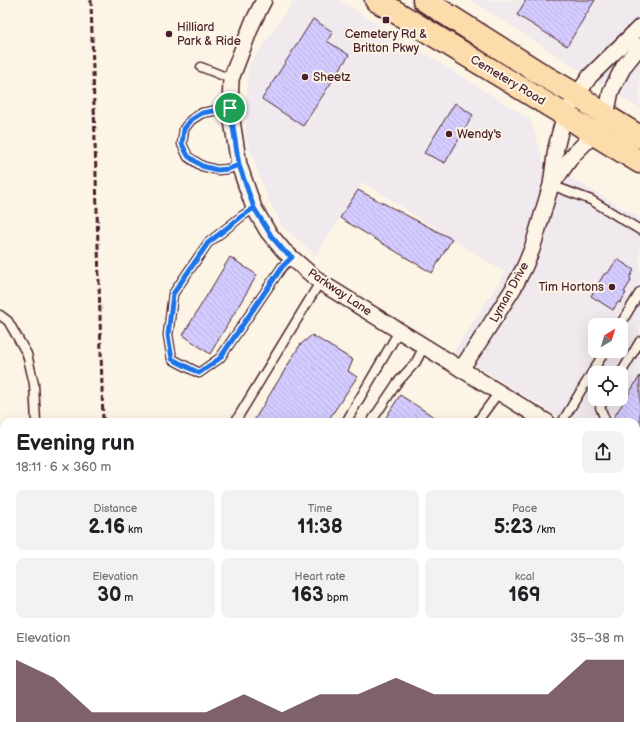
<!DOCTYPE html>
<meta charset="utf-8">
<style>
body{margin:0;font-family:"Balsamiq Sans",sans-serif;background:#f2f2f2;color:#202124;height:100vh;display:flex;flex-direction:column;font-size:15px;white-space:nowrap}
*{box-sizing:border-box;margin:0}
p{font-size:13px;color:#757577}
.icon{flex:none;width:22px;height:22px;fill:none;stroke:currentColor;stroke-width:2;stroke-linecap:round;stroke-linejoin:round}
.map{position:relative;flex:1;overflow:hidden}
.details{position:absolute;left:0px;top:418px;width:640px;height:324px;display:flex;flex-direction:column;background:#fff;border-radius:12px 12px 0 0;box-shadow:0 4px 16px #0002}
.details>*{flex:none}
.needle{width:26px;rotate:38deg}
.controls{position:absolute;left:588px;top:318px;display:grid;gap:8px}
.controls a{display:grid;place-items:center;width:40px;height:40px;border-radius:8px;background:#fff;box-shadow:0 4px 16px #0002;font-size:20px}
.pin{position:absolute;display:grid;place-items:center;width:34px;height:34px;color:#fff;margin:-17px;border:2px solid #fff;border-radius:50%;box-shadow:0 1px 4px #0007}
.round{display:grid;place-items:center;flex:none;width:42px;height:42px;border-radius:8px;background:#f2f2f2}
.headline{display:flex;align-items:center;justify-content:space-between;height:68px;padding:0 16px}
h1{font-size:22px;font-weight:600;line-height:30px}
.figures{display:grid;grid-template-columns:repeat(3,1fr);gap:6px;height:68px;padding:4px 16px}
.figures div{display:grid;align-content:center;border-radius:8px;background:#f2f2f2;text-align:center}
.figures b{font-size:20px;font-weight:600}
.figures small{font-size:11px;font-weight:400}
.figures p{font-size:11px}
.chart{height:112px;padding:8px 16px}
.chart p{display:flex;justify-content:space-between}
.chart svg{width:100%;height:72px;margin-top:4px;fill:#4a1f2b;opacity:.7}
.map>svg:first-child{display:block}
</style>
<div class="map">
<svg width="640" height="742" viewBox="0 0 640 742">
<defs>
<pattern id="building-back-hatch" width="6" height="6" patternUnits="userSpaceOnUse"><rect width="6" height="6" fill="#d4ccff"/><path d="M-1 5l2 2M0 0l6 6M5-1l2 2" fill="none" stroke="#b8afdb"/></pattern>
</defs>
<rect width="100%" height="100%" fill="#fcf5e5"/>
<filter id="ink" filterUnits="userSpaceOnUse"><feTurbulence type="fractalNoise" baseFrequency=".025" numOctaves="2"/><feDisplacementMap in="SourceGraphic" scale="8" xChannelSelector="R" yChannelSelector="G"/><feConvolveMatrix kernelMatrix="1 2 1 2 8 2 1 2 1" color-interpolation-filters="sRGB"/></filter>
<g filter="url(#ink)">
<g fill="#f0e9ed" fill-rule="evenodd">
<path d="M294,0H339L530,119L544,162L640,218V464L636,462V422H568L453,352L505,273L363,182L316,255L282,226L266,194L246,138L248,67ZM595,325H621V351H595ZM595,373H621V399H595Z"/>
<path d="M471,0H640V109L564,60Z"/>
</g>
<g fill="url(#building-back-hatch)" stroke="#4a1f2b">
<path d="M526,0H595L567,46L517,15Z"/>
<path d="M313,19L333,32L327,41L349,55L303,126L262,99Z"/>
<path d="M455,103L473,115L445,163L424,153Z"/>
<path d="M358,190L452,239L432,273L340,218Z"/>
<path d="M230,257L257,275L210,354L183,335Z"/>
<path d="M617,259L634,270L630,277L631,281L624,292L626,293L620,303L618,302L613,310L591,296L604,274L608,273Z"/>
<path d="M312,335L353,360L348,371L357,377L327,422H253L300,345Z"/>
<path d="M640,376V433L636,431V422H622L614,417Z"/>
<path d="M400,395L442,422H383Z"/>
</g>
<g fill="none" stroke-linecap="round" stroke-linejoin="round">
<defs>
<g id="lane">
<path d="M201,67L231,79"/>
<path d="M230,108L202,113L191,120L184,129L182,144L188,157L202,166L217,170L228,169L239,165"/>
<path d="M551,185L591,200L640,230"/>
<path d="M254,208L242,216L208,243L173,294L168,335L172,359L199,373L220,358L282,267L292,257"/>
<path d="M0,315L8,321L27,354L34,384L36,422"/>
<path d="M620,325L640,292"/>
<path d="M621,373L640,341"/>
<path d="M605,399L600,407L606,422"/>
<path d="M235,422L320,282"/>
<path d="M346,422L399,331"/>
<path d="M371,422L397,383L416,362L424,346"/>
<path d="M477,422L499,392"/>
<path d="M562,422L605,351"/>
<path d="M636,442L640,444"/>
<path d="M0,502L4,499"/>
<path d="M636,530L640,533"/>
<path d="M636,623L640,616"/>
<path d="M640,700V701"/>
<path d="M0,702L4,699"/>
<path d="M96,742V738"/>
</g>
<g id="street">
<path d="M264,0L252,24L231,79L230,108L239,165L254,208L268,232L284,251L320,282L547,422"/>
<path d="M553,183L572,156L594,134L606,116L611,91L624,66L640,46"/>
<path d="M461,369L476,347L513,289L524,268L532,249L551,185L556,148L560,132L565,115L577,95L590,76L640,27"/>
<path d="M636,477L640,480"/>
</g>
<g id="primary">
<path d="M376,0L565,115L594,134L640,162"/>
<path d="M424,0L544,76L577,95L606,116L640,137"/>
</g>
</defs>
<use href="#lane" stroke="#4a1f2b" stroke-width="11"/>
<use href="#street" stroke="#4a1f2b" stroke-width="18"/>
<use href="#primary" stroke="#4a1f2b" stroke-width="25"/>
<use href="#lane" stroke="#fcf5e5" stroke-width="8"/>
<use href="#street" stroke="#fcf5e5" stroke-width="15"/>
<use href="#primary" stroke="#fddcac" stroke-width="22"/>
<g stroke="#4a1f2b" stroke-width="3" stroke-dasharray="6 3" stroke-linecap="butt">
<path d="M91,0L103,422"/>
<path d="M112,738V742"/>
<path d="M105,742V738"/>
</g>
</g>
</g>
<g fill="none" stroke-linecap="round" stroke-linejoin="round" filter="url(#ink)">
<defs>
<path id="route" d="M230,108L239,165L254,208L272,237L284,251L292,257L282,267L220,358L199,373L172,359L168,335L173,294L208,243L242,216L254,208L239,165L228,169L217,170L202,166L188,156L182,144L184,129L191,120L202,113L230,108"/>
</defs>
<use href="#route" stroke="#fff" stroke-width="8"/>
<use href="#route" stroke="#1a73e8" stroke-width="5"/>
</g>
<g fill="#4a1f2b" stroke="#fcf5e5" stroke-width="1.5">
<rect x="382" y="16" width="8" height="8" rx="2"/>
<circle cx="169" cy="34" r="4"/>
<circle cx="305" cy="77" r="4"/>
<circle cx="449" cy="134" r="4"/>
<circle cx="612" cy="287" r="4"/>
</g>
<g text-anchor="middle" stroke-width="4" stroke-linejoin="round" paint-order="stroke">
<g font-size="12" fill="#4a1f2b" stroke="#fcf5e5" text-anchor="start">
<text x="177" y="31">Hilliard<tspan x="177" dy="14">Park &amp; Ride</tspan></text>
<text x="386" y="38" text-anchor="middle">Cemetery Rd &amp;<tspan x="386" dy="14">Britton Pkwy</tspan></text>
<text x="313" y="81">Sheetz</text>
<text x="457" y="138">Wendy's</text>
<text x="604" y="291" text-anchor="end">Tim Hortons</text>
</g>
<g font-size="12" fill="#4a1f2b" stroke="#fcf5e5">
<text transform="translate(508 80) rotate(31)" y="4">Cemetery Road</text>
<text transform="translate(340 292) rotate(34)" y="4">Parkway Lane</text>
<text transform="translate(509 292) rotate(-61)" y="4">Lyman Drive</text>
</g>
</g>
</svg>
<div class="controls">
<a><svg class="needle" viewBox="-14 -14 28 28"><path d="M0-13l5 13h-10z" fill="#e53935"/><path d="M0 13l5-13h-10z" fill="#757577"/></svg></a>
<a><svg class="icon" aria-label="locate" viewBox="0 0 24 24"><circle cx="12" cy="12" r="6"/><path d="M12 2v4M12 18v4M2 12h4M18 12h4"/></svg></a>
</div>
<div class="pin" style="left:230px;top:108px;background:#1e9e55"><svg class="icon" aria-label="arrive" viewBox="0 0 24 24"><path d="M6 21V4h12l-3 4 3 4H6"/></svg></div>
<section class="details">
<div class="headline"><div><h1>Evening run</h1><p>18:11 · 6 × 360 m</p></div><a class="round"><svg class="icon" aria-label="share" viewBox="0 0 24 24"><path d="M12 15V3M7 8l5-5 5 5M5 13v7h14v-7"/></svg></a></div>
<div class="figures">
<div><p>Distance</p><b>2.16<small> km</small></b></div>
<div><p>Time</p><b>11:38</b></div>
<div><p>Pace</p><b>5:23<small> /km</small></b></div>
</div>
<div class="figures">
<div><p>Elevation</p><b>30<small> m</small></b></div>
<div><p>Heart rate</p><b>163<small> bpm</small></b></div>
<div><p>kcal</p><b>169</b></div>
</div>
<div class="chart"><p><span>Elevation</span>35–38 m</p>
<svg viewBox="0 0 160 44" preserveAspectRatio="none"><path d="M0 44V6L10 17L20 38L30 38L40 38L50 38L60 27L70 38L80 27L90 27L100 17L110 27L120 27L130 27L140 27L150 6L160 6V44z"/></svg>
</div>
</section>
</div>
